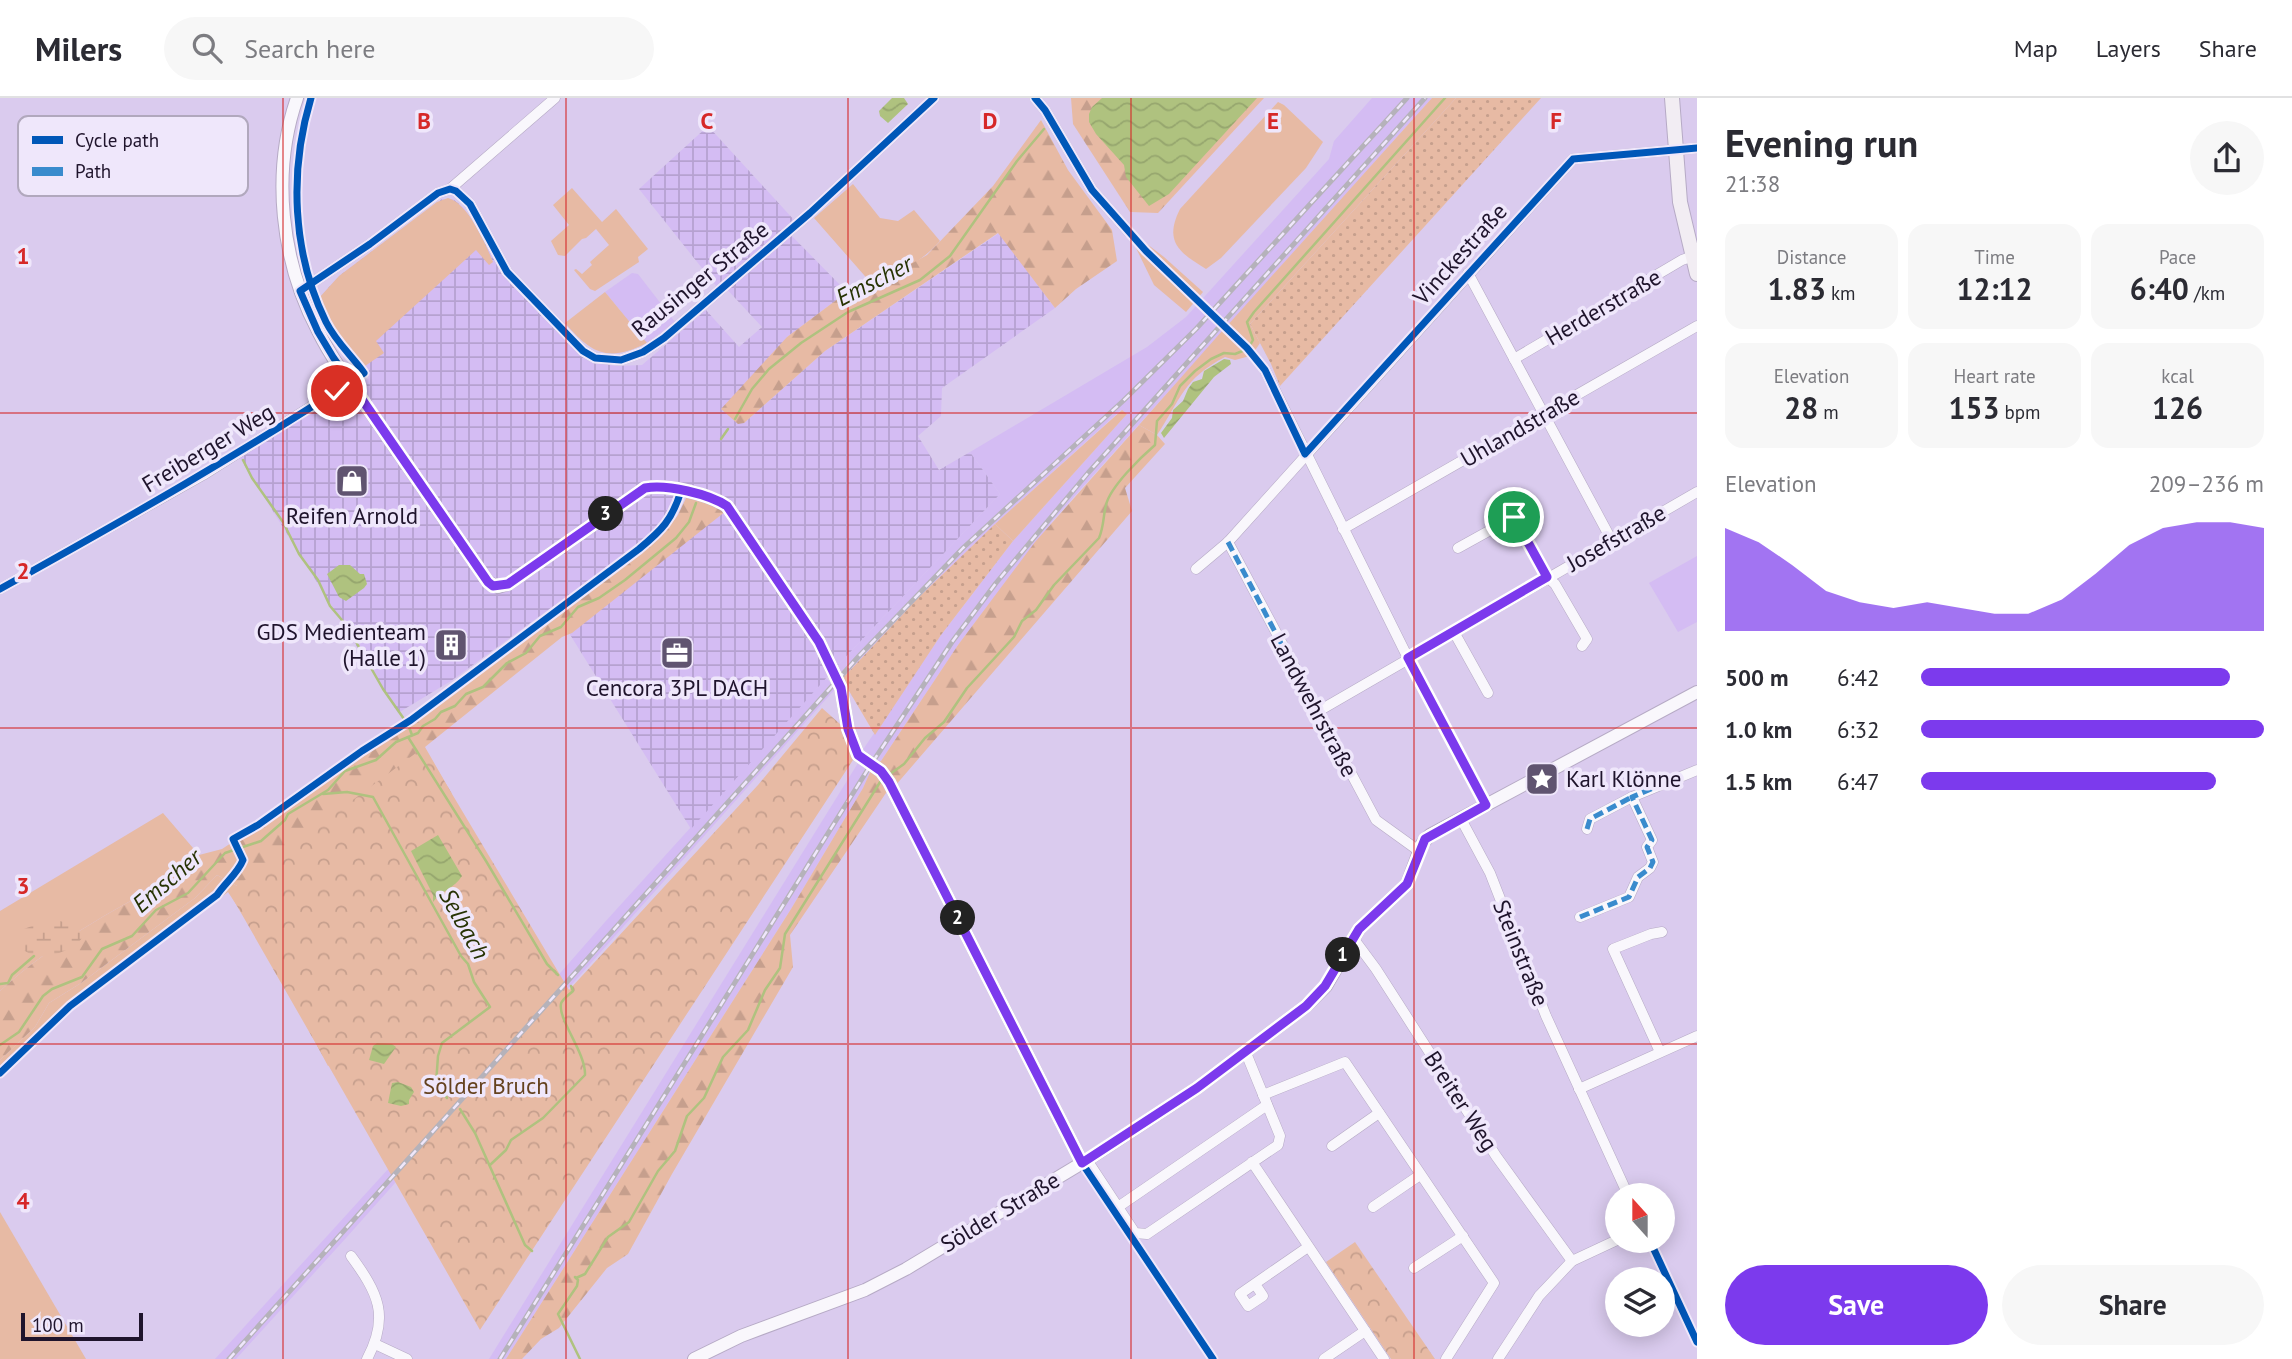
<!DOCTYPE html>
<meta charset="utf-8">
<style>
body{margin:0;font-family:"PT Sans",sans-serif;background:#f7f7f7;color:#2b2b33;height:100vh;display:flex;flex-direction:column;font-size:26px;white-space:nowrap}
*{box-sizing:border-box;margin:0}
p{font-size:23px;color:#7c7c81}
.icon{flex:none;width:38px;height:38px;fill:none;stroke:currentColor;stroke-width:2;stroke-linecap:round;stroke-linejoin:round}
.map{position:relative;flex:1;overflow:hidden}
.side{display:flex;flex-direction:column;background:#fff;width:595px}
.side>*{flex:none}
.needle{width:46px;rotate:339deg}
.buttons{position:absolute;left:1605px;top:1085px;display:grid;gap:14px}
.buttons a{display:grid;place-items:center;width:70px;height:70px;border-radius:50%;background:#fff;box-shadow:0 4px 18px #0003;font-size:35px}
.scale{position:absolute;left:21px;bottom:18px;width:122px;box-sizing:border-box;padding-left:7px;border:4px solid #1f142c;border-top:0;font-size:19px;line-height:24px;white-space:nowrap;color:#1f142c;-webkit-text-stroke:5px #efe7fb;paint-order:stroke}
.pin{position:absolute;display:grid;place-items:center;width:60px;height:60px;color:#fff;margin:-30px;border:4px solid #fff;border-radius:50%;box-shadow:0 2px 7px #0007}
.km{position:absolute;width:35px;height:35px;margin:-18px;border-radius:50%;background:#222;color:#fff;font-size:19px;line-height:35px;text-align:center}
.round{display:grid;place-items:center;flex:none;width:74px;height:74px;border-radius:37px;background:#f7f7f7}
.overview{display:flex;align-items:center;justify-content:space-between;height:119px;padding:0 28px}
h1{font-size:38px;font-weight:700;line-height:52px}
.figures{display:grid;grid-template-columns:repeat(3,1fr);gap:10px;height:119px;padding:7px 28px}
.figures div{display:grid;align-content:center;border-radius:18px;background:#f7f7f7;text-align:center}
.figures b{font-size:30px;font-weight:700}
.figures small{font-size:19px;font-weight:400}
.figures p{font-size:19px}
.chart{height:196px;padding:14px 28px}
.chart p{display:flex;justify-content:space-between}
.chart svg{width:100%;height:126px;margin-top:7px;fill:#7c3aed;opacity:.7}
.action{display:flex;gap:14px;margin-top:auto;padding:14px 28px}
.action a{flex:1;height:80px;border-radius:42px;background:#7c3aed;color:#fff;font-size:28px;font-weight:700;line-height:80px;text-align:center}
.action a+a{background:#f7f7f7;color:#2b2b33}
ul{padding:0 28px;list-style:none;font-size:23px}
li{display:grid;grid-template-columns:112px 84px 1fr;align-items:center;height:52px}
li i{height:18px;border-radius:9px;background:#7c3aed}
header{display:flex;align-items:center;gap:42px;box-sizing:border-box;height:98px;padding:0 35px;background:#fff;border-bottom:2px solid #e1e1e2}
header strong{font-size:33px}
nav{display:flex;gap:38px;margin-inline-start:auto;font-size:24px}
.search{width:490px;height:63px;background:#f7f7f7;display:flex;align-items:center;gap:18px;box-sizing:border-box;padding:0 24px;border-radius:38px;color:#7c7c81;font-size:26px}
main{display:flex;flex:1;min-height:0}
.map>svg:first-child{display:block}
</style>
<header>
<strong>Milers</strong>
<div class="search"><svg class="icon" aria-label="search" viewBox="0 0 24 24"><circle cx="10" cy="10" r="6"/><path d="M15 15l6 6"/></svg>Search here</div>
<nav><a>Map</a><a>Layers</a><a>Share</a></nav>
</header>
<main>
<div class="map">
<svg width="1697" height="1261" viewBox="0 0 1697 1261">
<defs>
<pattern id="industrial-grid" width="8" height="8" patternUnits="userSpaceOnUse" patternTransform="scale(1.75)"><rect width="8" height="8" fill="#d4bcf3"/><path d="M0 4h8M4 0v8" fill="none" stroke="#b6a1d0"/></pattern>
<pattern id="forest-firs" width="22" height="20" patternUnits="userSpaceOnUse" patternTransform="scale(1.75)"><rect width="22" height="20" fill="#e7baa4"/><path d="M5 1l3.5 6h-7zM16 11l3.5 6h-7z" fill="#c69f8d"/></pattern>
<pattern id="wetland-marsh" width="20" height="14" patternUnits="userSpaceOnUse" patternTransform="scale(1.75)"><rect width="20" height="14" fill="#e7baa4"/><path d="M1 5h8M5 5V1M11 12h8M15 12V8" fill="none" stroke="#c69f8d"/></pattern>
<pattern id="park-crowns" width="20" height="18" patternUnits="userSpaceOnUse" patternTransform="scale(1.75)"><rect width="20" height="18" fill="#e7baa4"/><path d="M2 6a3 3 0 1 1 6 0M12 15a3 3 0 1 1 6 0" fill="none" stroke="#c69f8d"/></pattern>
<pattern id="garden-dots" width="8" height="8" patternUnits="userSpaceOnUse" patternTransform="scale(1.75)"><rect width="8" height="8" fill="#e7baa4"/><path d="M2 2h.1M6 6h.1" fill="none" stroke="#c69f8d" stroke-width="1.8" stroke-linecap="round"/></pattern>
<pattern id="water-waves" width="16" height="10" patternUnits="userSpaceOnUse" patternTransform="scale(1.75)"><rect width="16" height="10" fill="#afc27f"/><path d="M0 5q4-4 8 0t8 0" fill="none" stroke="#96a66e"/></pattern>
</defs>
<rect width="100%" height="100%" fill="#dacbee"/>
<g fill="#d4bcf3">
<path d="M1372,0H1432L1054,421L958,547L881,663L875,666L862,653L941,537L1013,443L1127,316L1121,312L995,426L918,500L842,581L837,568L1000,396L970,354L1147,249L1186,219L1329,61L1334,43Z"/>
<path d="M632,175L638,176L675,224L647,245L605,194Z"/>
<path d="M1697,458V524L1678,534L1649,485Z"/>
<path d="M826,580L836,590L346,1140L236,1261H215L389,1070L605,824Z"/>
<path d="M858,665H864L872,670L863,690L791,811L506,1261H489Z"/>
</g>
<path fill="url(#industrial-grid)" d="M708,28L795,123L785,131L847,194L787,239L744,325L825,253L999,135L1055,210L942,290L941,318L918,338L939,372L970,354L1000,396L837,568L691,731L569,535L707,404L676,396L665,424L656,433L451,583L398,615L240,360L339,295L350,294L369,280L336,237L319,200L339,178L442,101H453L464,110L507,181L582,258L591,264L616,268L642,267L706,212L739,249L762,229L722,186L717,189L639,91Z"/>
<g fill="#e7baa4">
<path d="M1432,0H1456L1250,226L1260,245L1254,254L1226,229Z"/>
<path d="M1278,4L1284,7L1323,44L1306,70L1221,160L1206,171C1178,154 1164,143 1180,111Z"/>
<path d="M853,86L880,120L898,123L914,112L940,143C922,164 897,176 871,185L814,120Z"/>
<path d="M572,90L602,124L616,111L648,151L638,159L639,164L595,193L590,191L574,172L576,171L582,176L592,167L590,164L609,147L596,131L586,140L582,141L565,158L558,157L551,143L569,127L553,107Z"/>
<path d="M448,100C468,105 486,146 493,164L489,167L476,152L376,243L384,255L365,268L338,236L319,200L339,178L437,104Z"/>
<path d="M1143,143L1164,159L1203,194L1186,214L1154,187L1136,150Z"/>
<path d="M605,194L647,245C609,264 592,257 565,225Z"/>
<path d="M1223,232L1250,258L1235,262L1225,259C1183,281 1181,301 1157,337L1139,327Z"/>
<path d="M1122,312L1127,316L1013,443L995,426Z"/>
<path d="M163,715L199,757L191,771C124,806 56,841 0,893V813Z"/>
<path d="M217,777L239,789L267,854L228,794L72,911L0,980V962L35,929L49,905L81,885L195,800Z"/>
<path d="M0,1114L86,1261H0Z"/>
</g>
<g fill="url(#forest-firs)">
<path d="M1071,0H1264L1158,115L1130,114L1073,26Z"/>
<path d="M1041,22L1068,72L1112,132L1117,163L1076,191L1055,210L998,135L825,253L744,325L738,326L721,311L787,239L847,194L888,179L927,157L993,88Z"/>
<path d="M1139,327L1157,337L1165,346L1125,390L1132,413L895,688L875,666L881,663L958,547L1035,444Z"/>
<path d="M687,398L707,404L726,413L572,535L562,539L425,649L452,696L389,933L328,968L267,854L239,789L217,777L195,800L81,885L49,905L35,929L0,962V893C56,841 124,806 191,771L199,757L222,751L387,642L661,439L678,417Z"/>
<path d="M872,670L888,692L790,837L793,869L672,1076L628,1156L607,1170L559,1230L541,1241L522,1261H506L791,811L863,690Z"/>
</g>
<path fill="url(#wetland-marsh)" d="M60,823L66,825L82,835L83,839C69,857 31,868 18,845L24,831L42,824Z"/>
<g fill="url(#park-crowns)">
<path d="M822,610L840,626L853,662L480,1232L229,794L424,649L569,892L758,687Z"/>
<path d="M1355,1144L1435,1261H1391L1326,1164Z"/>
</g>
<g fill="url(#garden-dots)">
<path d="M1456,0H1541L1280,288L1271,266L1250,226Z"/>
<path d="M995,426L1013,443L941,537L875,637L842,581L918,500Z"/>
</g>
<g fill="url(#water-waves)">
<path d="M892,0H904L908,6L888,25L880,18L879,13Z"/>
<path d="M1102,0H1257L1169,96L1149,108L1126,79L1124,67L1096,36L1089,24V16L1092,9Z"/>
<path d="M1224,261L1230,262L1231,266L1214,279L1164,340L1161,335L1172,320L1173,312L1183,303L1188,291L1193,284L1202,281L1204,273Z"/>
<path d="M339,467H350L360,476H364L367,486L364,490L346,503L339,499L327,476Z"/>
<path d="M438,737L462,778C455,790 441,793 433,804V797L411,753Z"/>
<path d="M377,945L392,946L396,949L384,966L369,962L373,948Z"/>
<path d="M398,984L411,989L414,994L409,1002V1006L401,1008L388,1005L392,985Z"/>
</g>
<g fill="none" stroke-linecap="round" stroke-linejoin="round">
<g stroke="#afc27f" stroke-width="2.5">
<path d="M1249,249L1253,242L1247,224L1254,214L1445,0"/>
<path d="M735,321L752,291L769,271L801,245L848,214L920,182L950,158L1017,63L1044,31"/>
<path d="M721,341L728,331"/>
<path d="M243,362L252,380L283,424L299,456L318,482L330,508L347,528L383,591L404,621"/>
<path d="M409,629L412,637"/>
<path d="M408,639L486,763L547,866L558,877"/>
<path d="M890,676L904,666L925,640L944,624L967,590L1014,539L1022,523L1036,512L1054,487L1099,440C1104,428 1103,419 1106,407C1110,389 1141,359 1155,347L1157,323L1172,306L1180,288L1195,273L1211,261L1224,255L1235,256L1245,252"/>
<path d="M323,696L347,694L373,699L461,858L468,866L474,884L490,909L442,945L438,958L436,986L447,1000"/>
<path d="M0,886L8,885L12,877L34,858"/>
<path d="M0,947L19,934L43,898L52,891L82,879L102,851L132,838L156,812L188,795L225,755L261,743L285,722L288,716L328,692L345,673L376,662L396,644L418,635L423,628L435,621L441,614L455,608L466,596L483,589L507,565L526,555L540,538L561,529L578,509L599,500L625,482L676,440L689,424L696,405"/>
<path d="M460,1011L475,1035L525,1147L532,1153"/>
<path d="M490,1067L506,1052L511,1042L543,1020L585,977C586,955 558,922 561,906C562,901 569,897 573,893L571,888"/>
<path d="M575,1179L578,1182L577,1188L558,1216L580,1261"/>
<path d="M576,1180L585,1176L608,1139L629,1124L658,1073L675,1053L687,1018L704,1000L723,959L748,932L765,892L780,870L785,836L882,681"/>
</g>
<defs>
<g id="minor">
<path d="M1035,0L1045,12L1092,92L1129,134"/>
<path d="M450,91L555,0"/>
<path d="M1468,175L1612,443"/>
<path d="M300,193L370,146L438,95L450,91L456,93L470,106L507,174L583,253L595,260L621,262L643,254L664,240L810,115L934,0"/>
<path d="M1514,261L1682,162L1696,157"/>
<path d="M1265,272L1408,560L1486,707"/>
<path d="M1343,431L1697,228"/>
<path d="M1228,444L1376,722L1419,753"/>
<path d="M1458,450L1514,419L1547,479L1555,486L1587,541L1582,548"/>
<path d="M1196,471L1228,444L1573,61L1697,50"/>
<path d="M0,491L203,377L350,284"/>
<path d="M1454,534L1488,595"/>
<path d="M1317,614L1697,394"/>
<path d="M1461,721L1490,775L1546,918L1628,1097"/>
<path d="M1587,731L1590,721L1632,699"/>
<path d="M1580,819L1629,799L1638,779L1650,770L1653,764L1647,749L1652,742L1632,699L1697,672"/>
<path d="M1353,840L1376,871L1496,1058L1572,1163"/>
<path d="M1660,954L1613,851L1651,836L1662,834"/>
<path d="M1579,991L1697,938"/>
<path d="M1263,997L1345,964L1494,1185L1446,1261"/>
<path d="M1332,1048L1379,1015"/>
<path d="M1087,1062L1135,1135L1147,1136L1278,1047L1280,1038L1246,955"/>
<path d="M1252,1064L1384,1261"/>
<path d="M1118,1109L1267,1007"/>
<path d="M1373,1109L1420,1077"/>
<path d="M351,1158C378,1195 390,1218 367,1261"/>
<path d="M1414,1170L1463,1138"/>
<path d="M1255,1186L1263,1198L1248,1208L1240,1196L1308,1149"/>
<path d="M375,1246L407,1261"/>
<path d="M1324,1261L1365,1233"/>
<path d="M1498,1261L1539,1198L1572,1163L1617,1142"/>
</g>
<g id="tertiary">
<path d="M297,0C271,75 281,163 318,233C336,269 362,301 385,335C419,385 454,434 488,484L498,489L508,486L645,390C667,386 708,396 727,408L819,544L841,590L848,631L858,657L881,673L889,684L1082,1065"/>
<path d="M694,1261L741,1238L865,1192L906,1171L1087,1062L1197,990L1306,908L1326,888L1359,831L1407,786L1422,746L1430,737L1697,594"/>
</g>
<path id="secondary" d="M1672,0L1680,104L1697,176"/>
</defs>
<use href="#minor" stroke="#b6aac5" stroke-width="11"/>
<use href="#tertiary" stroke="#b6aac5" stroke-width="14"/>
<use href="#secondary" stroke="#b6aac5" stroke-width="16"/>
<use href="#minor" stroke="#f9f7fc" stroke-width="10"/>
<use href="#tertiary" stroke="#f9f7fc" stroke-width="12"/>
<use href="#secondary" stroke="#f2edf3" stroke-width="14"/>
<defs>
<g id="rail">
<path d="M229,1261L859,558L963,450L1123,303L1196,231L1407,0"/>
<path d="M500,1261L870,668L952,544L996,485L1088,375L1425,0"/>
</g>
</defs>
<use href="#rail" stroke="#b5b2ba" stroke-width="5"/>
<use href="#rail" stroke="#efe7fb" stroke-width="2.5" stroke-dasharray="8" stroke-linecap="butt"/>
<g stroke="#398bcd" stroke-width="5" stroke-dasharray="10 5" stroke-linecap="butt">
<path d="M1228,444L1317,614"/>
<path d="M1587,731L1590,721L1632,699"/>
<path d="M1580,819L1629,799L1638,779L1650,770L1653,764L1647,749L1652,742L1632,699L1663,686"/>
</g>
<defs>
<g id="cycleway">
<path d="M934,0L810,115L664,240L643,254L621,262L595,260L583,253L507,174L470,106L456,93L450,91L438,95L370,146L300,193L318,234L333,259L488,484L498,489L508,486L645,390C666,386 716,397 731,412L819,544L841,590L848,631L858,657L881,673L889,684L1082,1065L1213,1261"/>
<path d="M1035,0L1045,12L1092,92L1146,153L1247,250L1265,272L1305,356L1573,61L1697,50"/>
<path d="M0,491C124,422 246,353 364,275C352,258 336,244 326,224C292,155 289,73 311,0"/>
<path d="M0,975L70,908L217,797C225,785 238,775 243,762L233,741L258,727L362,653L411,622L639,451C662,432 672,422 681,393"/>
<path d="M1650,1143L1697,1244"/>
</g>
</defs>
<use href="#cycleway" stroke="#efe7fb" stroke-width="11"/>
<use href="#cycleway" stroke="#0057b8" stroke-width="7"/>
</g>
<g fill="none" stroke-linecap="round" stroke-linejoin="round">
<defs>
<path id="route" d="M337,293L350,284L488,484L493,488L508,486L645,390C667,386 709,396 727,408L819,544L841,590L848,631L858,657L881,673L889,684L1082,1065L1197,990L1306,908L1325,888L1359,831L1407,786L1425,741L1486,707L1408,560L1547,479L1514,419"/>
</defs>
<use href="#route" stroke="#fff" stroke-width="14"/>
<use href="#route" stroke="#7c3aed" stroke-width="9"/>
</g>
<path fill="none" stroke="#d62828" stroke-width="2" stroke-opacity="0.55" d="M283,0V1261M566,0V1261M848,0V1261M1131,0V1261M1414,0V1261M0,315H1697M0,630H1697M0,946H1697"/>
<defs>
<symbol id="shop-square" viewBox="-11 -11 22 22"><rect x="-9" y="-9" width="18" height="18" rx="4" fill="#605470" stroke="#efe7fb"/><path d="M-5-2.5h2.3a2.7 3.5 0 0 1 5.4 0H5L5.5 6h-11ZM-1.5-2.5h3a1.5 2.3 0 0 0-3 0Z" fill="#fff"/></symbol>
<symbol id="building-square" viewBox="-11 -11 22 22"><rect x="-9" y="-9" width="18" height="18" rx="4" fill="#605470" stroke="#efe7fb"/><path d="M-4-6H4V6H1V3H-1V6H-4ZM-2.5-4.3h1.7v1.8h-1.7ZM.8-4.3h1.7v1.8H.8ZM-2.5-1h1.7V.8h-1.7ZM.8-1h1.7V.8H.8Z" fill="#fff"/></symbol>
<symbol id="office-square" viewBox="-11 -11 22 22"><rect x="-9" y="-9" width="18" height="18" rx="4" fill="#605470" stroke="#efe7fb"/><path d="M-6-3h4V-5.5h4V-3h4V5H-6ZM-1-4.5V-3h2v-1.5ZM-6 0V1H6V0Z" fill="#fff"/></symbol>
<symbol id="sight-square" viewBox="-11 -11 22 22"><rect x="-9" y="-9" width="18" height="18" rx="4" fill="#605470" stroke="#efe7fb"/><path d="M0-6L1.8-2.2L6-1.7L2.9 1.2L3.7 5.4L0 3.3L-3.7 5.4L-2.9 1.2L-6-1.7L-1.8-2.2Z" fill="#fff"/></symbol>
</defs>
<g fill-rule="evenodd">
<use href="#shop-square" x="333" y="364" width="38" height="38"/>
<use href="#building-square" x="432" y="528" width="38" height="38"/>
<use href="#office-square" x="658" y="536" width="38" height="38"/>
<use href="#sight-square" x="1523" y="662" width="38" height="38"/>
</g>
<g text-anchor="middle" stroke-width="7" stroke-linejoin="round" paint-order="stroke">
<g font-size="23" fill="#1f142c" stroke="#efe7fb">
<text transform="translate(1460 156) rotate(-48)" y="8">Vinckestraße</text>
<text transform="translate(700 181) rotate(-39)" y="8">Rausinger Straße</text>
<text transform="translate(1603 209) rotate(-30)" y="8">Herderstraße</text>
<text transform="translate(1520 330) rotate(-30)" y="8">Uhlandstraße</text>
<text transform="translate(208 350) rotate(-31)" y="8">Freiberger Weg</text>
<text transform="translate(1616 440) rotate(-30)" y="8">Josefstraße</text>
<text transform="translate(1314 607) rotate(62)" y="8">Landwehrstraße</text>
<text transform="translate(1521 855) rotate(68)" y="8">Steinstraße</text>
<text transform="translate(1461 1003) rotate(57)" y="8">Breiter Weg</text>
<text transform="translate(1000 1114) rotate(-31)" y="8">Sölder Straße</text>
</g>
<g font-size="23" fill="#1f142c" stroke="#efe7fb">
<text x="352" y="426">Reifen Arnold</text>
<text x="426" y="542" text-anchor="end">GDS Medienteam<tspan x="426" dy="26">(Halle 1)</tspan></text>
<text x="677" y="598">Cencora 3PL DACH</text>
<text x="1566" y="689" text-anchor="start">Karl Klönne</text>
</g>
<g font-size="23" fill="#65421f" stroke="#efe7fb">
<text x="486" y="996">Sölder Bruch</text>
</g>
<g font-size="24" font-style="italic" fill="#273304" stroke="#efe7fb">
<text transform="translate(874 183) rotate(-27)" y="8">Emscher</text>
<text transform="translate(167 783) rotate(-41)" y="8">Emscher</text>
<text transform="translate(464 826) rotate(61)" y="8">Selbach</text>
</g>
</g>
<rect x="18" y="18" width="230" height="80" rx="10" fill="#efe7fb" stroke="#b1a8bd" stroke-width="2"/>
<rect x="32" y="38" width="31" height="8" fill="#0057b8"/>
<rect x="32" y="69" width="31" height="9" fill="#398bcd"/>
<g font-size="19" fill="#1f142c">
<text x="75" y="49">Cycle path</text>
<text x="75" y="80">Path</text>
</g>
<g font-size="23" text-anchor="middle" font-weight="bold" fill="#d62828" stroke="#efe7fb" stroke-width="7" stroke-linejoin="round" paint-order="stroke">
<text x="424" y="31">B</text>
<text x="707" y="31">C</text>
<text x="990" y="31">D</text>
<text x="1273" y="31">E</text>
<text x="1556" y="31">F</text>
<text x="23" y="166">1</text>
<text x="23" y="481">2</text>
<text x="23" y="796">3</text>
<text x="23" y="1111">4</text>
</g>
</svg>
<div class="buttons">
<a><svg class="needle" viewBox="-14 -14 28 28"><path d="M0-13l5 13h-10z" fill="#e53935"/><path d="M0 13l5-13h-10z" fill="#7c7c81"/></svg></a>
<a><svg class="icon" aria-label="layers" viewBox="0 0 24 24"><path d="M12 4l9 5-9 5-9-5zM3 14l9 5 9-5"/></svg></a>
</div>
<div class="scale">100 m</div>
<div class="pin" style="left:1514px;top:419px;background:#1e9e55"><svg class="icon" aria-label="arrive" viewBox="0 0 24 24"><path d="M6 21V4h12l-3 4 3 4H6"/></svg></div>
<div class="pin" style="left:337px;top:293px;background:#d93025"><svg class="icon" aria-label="check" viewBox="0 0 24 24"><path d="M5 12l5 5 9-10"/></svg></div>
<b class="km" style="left:1343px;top:857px">1</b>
<b class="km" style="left:958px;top:820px">2</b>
<b class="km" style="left:606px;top:416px">3</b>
</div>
<section class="side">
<div class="overview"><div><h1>Evening run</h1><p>21:38</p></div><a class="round"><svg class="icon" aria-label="share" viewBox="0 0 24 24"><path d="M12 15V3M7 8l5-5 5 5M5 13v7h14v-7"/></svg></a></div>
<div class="figures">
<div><p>Distance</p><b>1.83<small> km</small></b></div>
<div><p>Time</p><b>12:12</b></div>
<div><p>Pace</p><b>6:40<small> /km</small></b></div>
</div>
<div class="figures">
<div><p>Elevation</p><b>28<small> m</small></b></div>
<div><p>Heart rate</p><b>153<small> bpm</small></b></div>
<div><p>kcal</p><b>126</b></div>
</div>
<div class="chart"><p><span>Elevation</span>209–236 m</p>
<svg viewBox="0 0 160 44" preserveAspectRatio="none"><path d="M0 44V8L10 13L20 21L30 30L40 34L50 36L60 34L70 36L80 38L90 38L100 33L110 24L120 14L130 8L140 6L150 6L160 8V44z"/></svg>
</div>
<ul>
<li><b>500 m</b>6:42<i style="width:90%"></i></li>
<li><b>1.0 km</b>6:32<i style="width:100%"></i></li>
<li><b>1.5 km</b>6:47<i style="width:86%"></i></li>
</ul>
<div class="action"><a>Save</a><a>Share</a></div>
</section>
</main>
